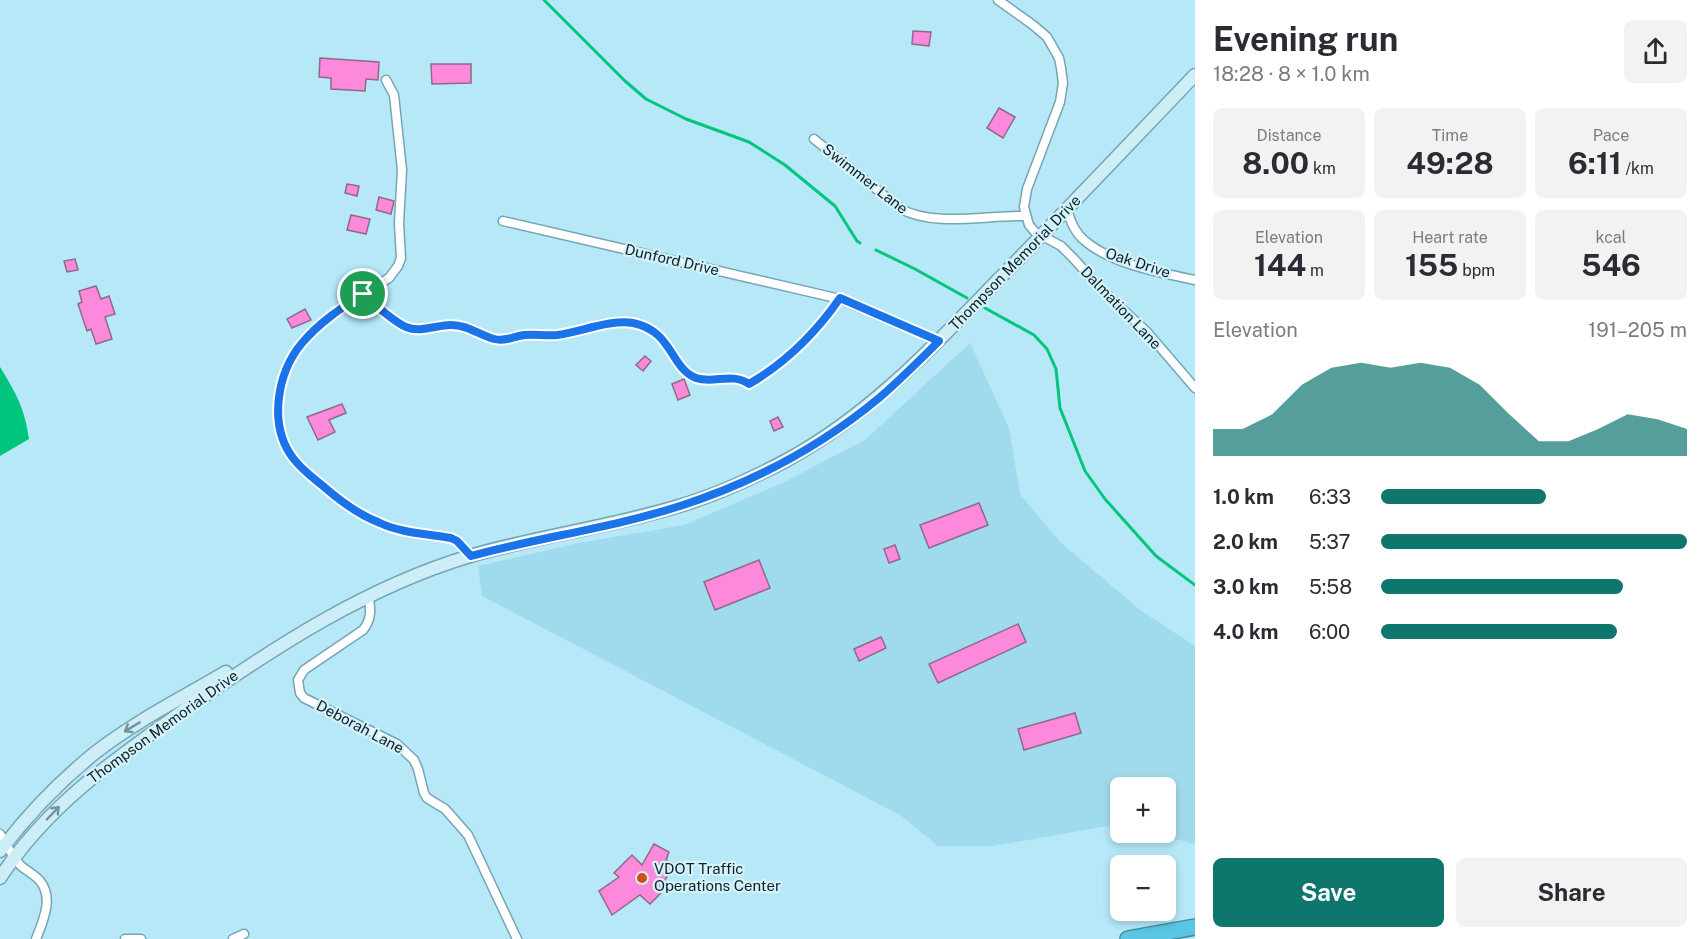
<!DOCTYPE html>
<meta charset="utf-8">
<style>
body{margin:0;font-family:"Public Sans",sans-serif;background:#f2f2f3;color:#2b2b33;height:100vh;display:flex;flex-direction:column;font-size:22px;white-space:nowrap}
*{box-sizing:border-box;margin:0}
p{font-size:20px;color:#7c7c81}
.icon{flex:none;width:33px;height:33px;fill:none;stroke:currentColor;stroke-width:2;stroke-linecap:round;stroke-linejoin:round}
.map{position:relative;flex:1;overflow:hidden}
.side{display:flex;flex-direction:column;background:#fff;width:510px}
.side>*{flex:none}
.fabs{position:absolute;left:1110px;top:777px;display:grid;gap:12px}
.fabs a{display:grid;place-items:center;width:66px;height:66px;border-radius:9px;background:#fff;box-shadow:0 3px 9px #0003;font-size:30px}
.pin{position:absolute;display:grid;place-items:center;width:51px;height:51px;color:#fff;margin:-26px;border:3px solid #fff;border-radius:50%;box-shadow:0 2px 6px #0007}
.round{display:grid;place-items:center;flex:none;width:63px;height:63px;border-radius:9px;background:#f2f2f3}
.head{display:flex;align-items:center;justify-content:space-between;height:102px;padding:0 18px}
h1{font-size:33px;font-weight:700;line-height:45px}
.figures{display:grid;grid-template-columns:repeat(3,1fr);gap:9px;height:102px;padding:6px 18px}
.figures div{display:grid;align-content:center;border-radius:9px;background:#f2f2f3;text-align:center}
.figures b{font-size:30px;font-weight:700}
.figures small{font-size:16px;font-weight:400}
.figures p{font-size:16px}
.chart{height:168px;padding:12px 18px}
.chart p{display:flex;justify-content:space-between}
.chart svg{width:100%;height:108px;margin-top:6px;fill:#0f766e;opacity:.7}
.cta{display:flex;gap:12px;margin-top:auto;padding:12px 18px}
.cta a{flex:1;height:69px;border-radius:9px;background:#0f766e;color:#fff;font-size:24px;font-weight:700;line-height:69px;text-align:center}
.cta a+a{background:#f2f2f3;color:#2b2b33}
ul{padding:0 18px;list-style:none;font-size:20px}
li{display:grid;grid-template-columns:96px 72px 1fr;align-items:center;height:45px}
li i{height:15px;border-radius:8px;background:#0f766e}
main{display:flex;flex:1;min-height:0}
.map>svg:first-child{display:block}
</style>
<main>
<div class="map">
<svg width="1195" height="939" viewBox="0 0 1195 939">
<rect width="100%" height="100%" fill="#b6e8f8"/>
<path fill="#a0dbed" d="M970,343L1009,428L1020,494L1059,541L1140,610L1195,646V844L1149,833L1166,832V788H1120V828L1107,826L993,846H938L900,815L482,596L478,566L579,543L684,525L780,484L865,440Z"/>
<path fill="#00c67d" d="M0,367C17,395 24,407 29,439L0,456Z"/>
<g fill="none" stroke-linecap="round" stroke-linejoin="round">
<g stroke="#00c67d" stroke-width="3">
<path d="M544,0L625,81L646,99L686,119L749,142L785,165L835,206L857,241L860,243"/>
<path d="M876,250L915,269L967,298"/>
<path d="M985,308L1034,335L1047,349L1056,369L1060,408L1085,471L1105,499L1156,556L1195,585"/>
</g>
</g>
<g fill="#fc89dc" stroke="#8e6b83" stroke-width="1.5">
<path d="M913,31L931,32L929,46L912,44Z"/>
<path d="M320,58L379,62L378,80L366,79L365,91L331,89V78L319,77Z"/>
<path d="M431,64H471V83L432,84Z"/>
<path d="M999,108L1015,117L1003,138L987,128Z"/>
<path d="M347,184L359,186L357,196L345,193Z"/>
<path d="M379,197L394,201L391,214L376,210Z"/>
<path d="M351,215L370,219L366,234L347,230Z"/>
<path d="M75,259L78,270L67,272L64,261Z"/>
<path d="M96,286L101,299L109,296L115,314L105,317L112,339L96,344L91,329L87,331L78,304L82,302L79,291Z"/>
<path d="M305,309L311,320L292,328L287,319Z"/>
<path d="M645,356L651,361L643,371L636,365Z"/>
<path d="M684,379L690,395L678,400L672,384Z"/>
<path d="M342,404L346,413L329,420L335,432L318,440L307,417Z"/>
<path d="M778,417L783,427L774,431L770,421Z"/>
<path d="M979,503L988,525L929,548L920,525Z"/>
<path d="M895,545L900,559L889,563L884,549Z"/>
<path d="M759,560L770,588L715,610L704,582Z"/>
<path d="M1018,624L1026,642L938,683L929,664Z"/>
<path d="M881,637L886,648L859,661L854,649Z"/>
<path d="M1075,713L1081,733L1024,750L1018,729Z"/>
<path d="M654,844L669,852L666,860L674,864L659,891L661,893L650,904L640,895L612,915L599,891L619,877L614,873L632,855L642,865Z"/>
</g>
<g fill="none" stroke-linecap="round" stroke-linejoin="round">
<defs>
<g id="minor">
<path d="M998,0L1033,25L1047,37L1059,58L1061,68L1063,83L1060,102L1027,189L1024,207L1029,225L1035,232L1061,246L1074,259L1104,292L1147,332L1195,388"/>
<path d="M814,139L901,209C934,227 986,215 1025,216"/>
<path d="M1067,209C1070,221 1075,233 1085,241C1112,264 1161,273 1195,280"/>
<path d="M503,221L840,299L939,341"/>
<path d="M363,294L389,278L398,266L401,258L399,223L402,170L394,95L386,80"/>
<path d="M368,595C371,608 372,619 363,630L304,670L298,680L300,693L304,698L397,744L414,760L418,769L424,793L427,798L445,809L468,835L517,939"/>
<path d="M0,834C7,845 13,858 21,866C27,871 35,875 40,881C54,898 43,921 36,939"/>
<path d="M125,939H141"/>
<path d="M233,939L244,934"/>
</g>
<g id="secondary">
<path d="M0,851C28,814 60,781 96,752C136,721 182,698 226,672"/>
<path d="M0,878C49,803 118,757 190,706C278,645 367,587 470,556C538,536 610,527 679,506C716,495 753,478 787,460C869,415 931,349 995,283C1063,214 1129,144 1195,75"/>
</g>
<path id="motorway" d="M1128,939L1195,927"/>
</defs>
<use href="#minor" stroke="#75a5b4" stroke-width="11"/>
<use href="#secondary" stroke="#75a5b4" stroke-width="15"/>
<use href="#motorway" stroke="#3f8ca1" stroke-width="18"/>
<g stroke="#7fa7b4" stroke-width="2" stroke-dasharray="4.5 3" stroke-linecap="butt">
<path d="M355,299C336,312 317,325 302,343C281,369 269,415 286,446C294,463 309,474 323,486C340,500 360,516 381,524C405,533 445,529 463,547"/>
<path d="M370,300L405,327L414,329L453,325L466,327L493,339L502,341L522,336L554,335L620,323H632L655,332L664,340L687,374L700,379L731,377L749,384C783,364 810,339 834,308"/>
</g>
<use href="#minor" stroke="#fff" stroke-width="8"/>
<use href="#secondary" stroke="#ceeef7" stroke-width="12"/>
<use href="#motorway" stroke="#5ac6e3" stroke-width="15"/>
</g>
<defs><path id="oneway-shaft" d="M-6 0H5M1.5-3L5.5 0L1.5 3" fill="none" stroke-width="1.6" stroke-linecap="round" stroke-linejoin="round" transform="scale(1.5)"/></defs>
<g stroke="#779299">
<use href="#oneway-shaft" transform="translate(132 727) rotate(149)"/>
<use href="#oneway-shaft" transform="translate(53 813) rotate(-46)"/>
</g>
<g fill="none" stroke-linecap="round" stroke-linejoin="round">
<defs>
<path id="route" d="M363,294C376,305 391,320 406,327C420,333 437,325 451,325C468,325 479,335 494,339C506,342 514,336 525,335C535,334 546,336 557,335C580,332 611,319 633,323C673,331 670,368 696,378C714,384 732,372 749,384C787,362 815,334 840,298L939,341C919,361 900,380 879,398C821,446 752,483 680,506C612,528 540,537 471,556L457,541L451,538C428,534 401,533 380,523C359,515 339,500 323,486C312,477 301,469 293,458C268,425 277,373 302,343C319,323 341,308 363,294Z"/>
</defs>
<use href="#route" stroke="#fff" stroke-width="12"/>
<use href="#route" stroke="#1a73e8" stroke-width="8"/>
</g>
<circle fill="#d34c19" stroke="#d4f2fb" stroke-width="2" cx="642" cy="878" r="6"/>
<g text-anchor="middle" stroke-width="4.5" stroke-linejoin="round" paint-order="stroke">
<g font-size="15" fill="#0d2127" stroke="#d4f2fb">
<text transform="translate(865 179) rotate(38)" y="5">Swimmer Lane</text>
<text transform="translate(672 260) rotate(13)" y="5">Dunford Drive</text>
<text transform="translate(1015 263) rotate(-46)" y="5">Thompson Memorial Drive</text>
<text transform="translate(1138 263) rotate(18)" y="5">Oak Drive</text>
<text transform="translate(1121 308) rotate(46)" y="5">Dalmation Lane</text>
<text transform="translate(163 727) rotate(-36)" y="5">Thompson Memorial Drive</text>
<text transform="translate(360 727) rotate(28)" y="5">Deborah Lane</text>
</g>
<g font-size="15" fill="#0d2127" stroke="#d4f2fb" text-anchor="start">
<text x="654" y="874">VDOT Traffic<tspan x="654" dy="17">Operations Center</tspan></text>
</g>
</g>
</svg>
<div class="fabs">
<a>+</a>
<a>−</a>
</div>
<div class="pin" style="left:363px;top:294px;background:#1e9e55"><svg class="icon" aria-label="arrive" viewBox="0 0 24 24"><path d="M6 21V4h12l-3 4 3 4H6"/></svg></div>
</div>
<section class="side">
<div class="head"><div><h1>Evening run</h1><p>18:28 · 8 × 1.0 km</p></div><a class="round"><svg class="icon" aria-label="share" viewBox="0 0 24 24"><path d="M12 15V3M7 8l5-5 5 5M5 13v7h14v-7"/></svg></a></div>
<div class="figures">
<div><p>Distance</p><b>8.00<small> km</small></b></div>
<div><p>Time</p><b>49:28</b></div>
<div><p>Pace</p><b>6:11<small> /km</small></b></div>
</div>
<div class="figures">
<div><p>Elevation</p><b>144<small> m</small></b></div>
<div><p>Heart rate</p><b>155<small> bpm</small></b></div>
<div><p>kcal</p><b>546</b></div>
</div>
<div class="chart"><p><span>Elevation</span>191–205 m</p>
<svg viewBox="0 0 160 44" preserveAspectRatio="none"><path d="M0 44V33L10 33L20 27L30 15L40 8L50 6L60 8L70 6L80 8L90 15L100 27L110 38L120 38L130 33L140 27L150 29L160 33V44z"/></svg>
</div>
<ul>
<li><b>1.0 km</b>6:33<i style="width:54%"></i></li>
<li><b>2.0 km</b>5:37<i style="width:100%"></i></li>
<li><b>3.0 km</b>5:58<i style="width:79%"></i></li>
<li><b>4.0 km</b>6:00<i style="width:77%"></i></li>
</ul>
<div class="cta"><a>Save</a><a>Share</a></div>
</section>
</main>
